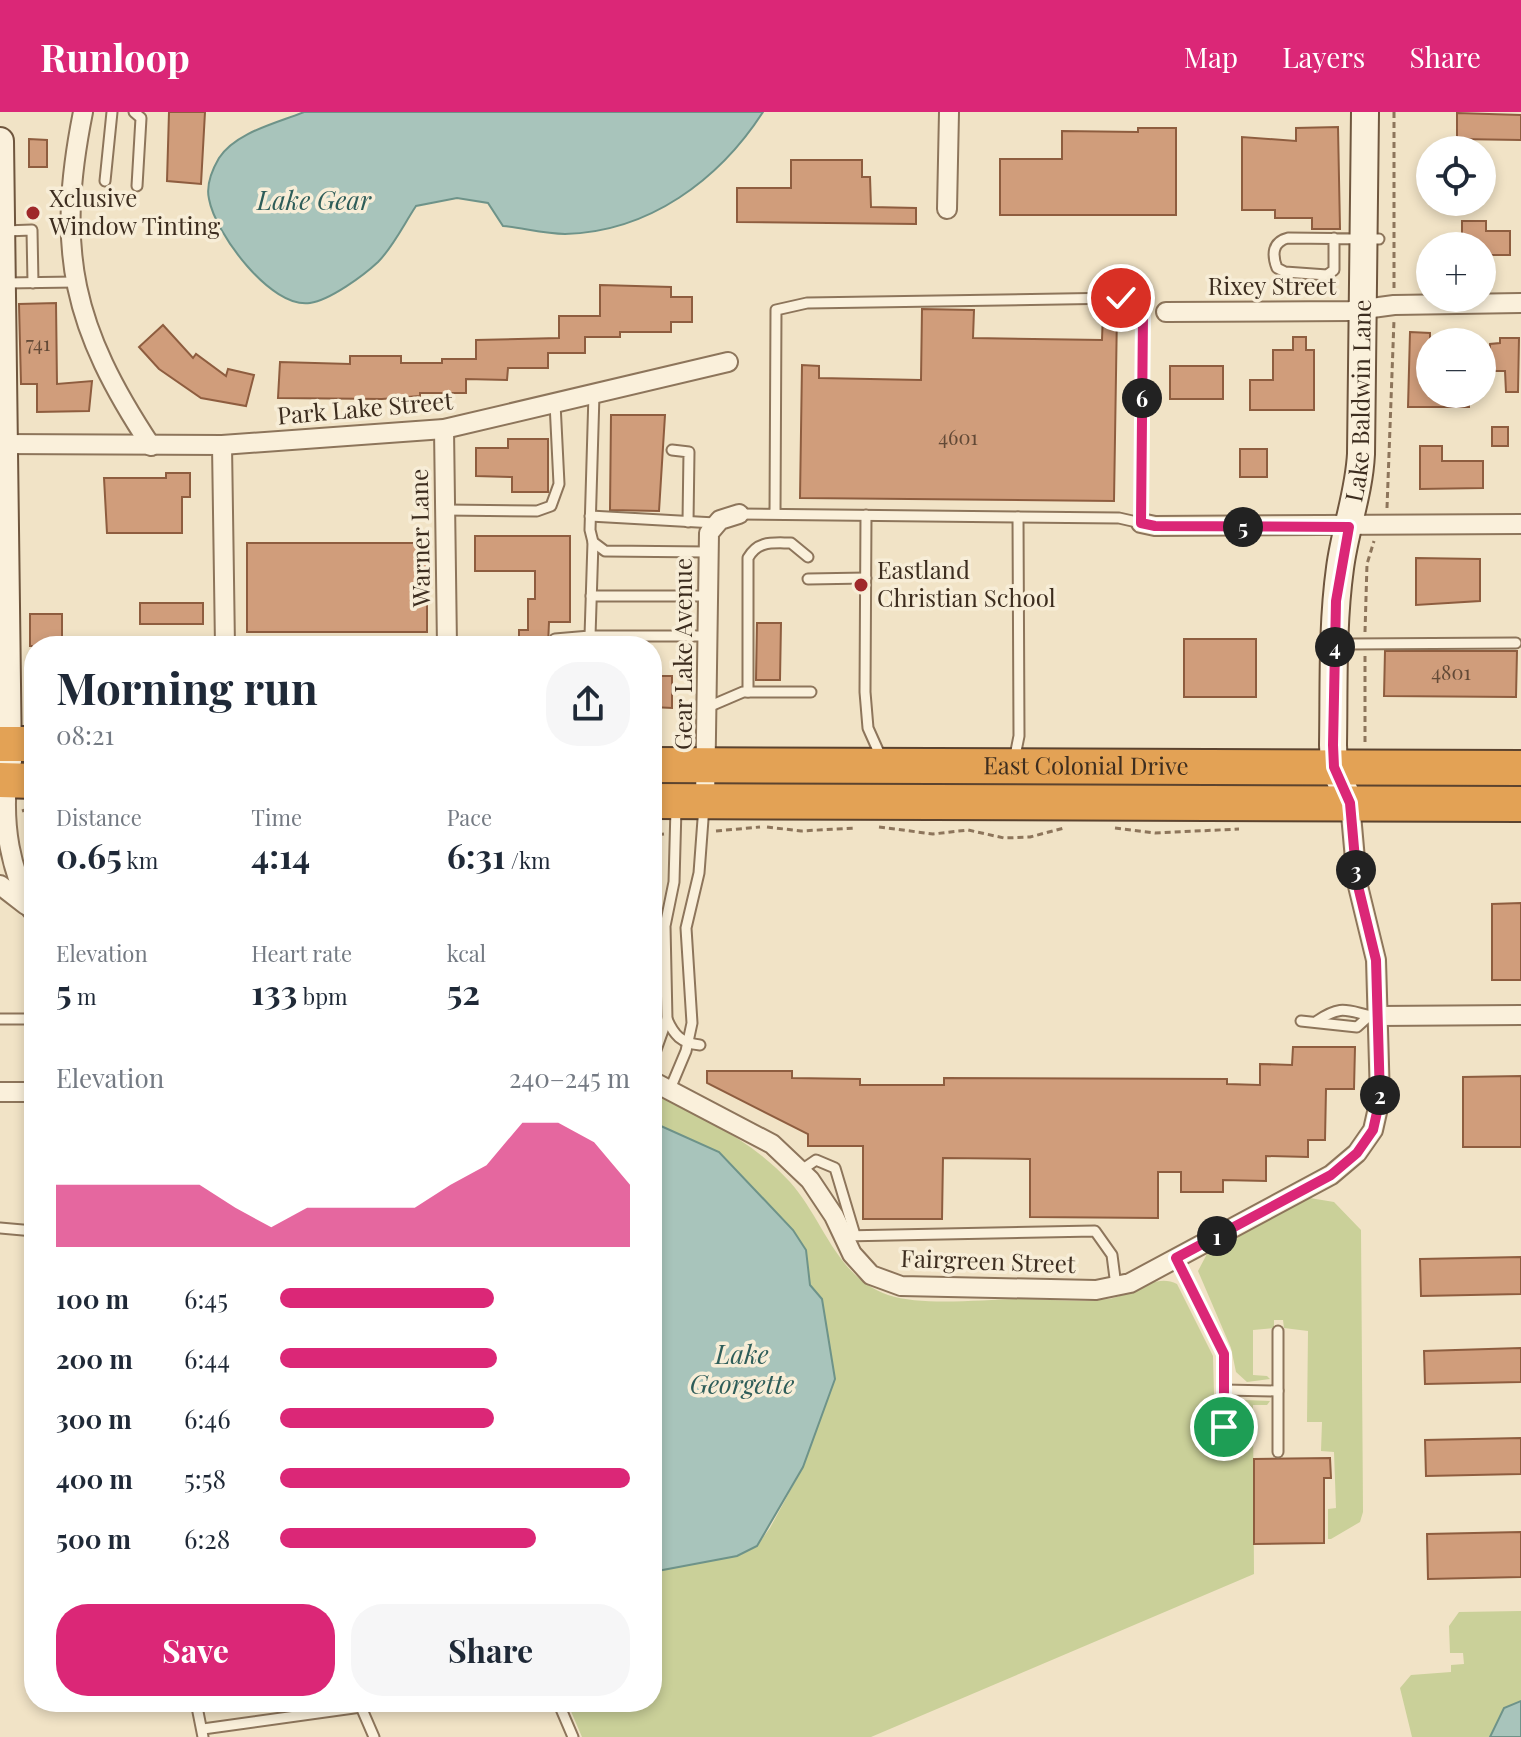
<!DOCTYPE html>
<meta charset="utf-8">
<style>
body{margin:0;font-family:"Playfair Display",serif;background:#f6f6f7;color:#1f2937;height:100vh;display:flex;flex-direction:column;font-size:30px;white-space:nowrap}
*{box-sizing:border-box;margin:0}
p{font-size:26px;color:#747a83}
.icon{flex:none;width:44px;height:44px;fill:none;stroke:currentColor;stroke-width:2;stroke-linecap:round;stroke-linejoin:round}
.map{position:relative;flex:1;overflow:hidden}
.details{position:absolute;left:24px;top:524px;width:638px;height:1076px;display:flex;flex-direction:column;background:#fff;border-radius:32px;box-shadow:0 4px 12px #0003}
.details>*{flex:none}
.controls{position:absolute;left:1416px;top:24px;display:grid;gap:16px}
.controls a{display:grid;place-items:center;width:80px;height:80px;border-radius:50%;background:#fff;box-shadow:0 4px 12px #0003;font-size:40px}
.pin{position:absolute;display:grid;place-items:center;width:68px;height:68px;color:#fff;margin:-34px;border:4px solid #fff;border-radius:50%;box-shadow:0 2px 8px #0007}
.km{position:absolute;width:40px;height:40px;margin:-20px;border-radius:50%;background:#222;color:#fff;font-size:22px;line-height:40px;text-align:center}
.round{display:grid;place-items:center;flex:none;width:84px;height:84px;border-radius:32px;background:#f6f6f7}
.head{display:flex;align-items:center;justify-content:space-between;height:136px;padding:0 32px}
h1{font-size:44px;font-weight:700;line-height:60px}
.stats{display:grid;grid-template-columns:repeat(3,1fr);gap:12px;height:136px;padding:8px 32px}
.stats div{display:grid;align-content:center}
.stats b{font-size:34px;font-weight:700}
.stats small{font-size:22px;font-weight:400}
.stats p{font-size:22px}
.chart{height:224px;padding:16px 32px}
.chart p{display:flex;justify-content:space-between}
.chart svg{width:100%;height:144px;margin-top:8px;fill:#db2777;opacity:.7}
.button{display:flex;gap:16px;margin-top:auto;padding:16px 32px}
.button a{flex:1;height:92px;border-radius:32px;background:#db2777;color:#fff;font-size:32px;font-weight:700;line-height:92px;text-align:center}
.button a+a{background:#f6f6f7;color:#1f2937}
ul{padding:0 32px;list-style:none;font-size:26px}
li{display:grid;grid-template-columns:128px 96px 1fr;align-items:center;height:60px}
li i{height:20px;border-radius:10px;background:#db2777}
header{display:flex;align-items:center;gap:48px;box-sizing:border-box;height:112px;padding:0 40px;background:#db2777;color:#fff}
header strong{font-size:38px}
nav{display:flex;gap:44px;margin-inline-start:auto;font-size:28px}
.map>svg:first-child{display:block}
</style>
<header>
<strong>Runloop</strong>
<nav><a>Map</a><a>Layers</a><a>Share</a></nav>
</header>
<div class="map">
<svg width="1521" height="1625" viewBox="0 0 1521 1625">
<rect width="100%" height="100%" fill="#f1e3c6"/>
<g fill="#cad099">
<path d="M652,982C701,1004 754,1030 790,1070C824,1108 836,1165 888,1183C925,1195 983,1187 1023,1187C1050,1187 1081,1191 1108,1187C1131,1184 1155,1160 1177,1172L1213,1244L1215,1321L1234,1320L1235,1300L1244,1288L1270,1289L1267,1293H1253L1254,1462L871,1625H582L567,1590H652V1460L737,1444L757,1434L770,1416L803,1355L810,1173L806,1138L793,1118L719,1040L652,1010Z"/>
<path d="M1304,1085L1334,1090L1361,1118L1363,1400L1360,1410L1331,1427H1328V1397L1336,1396L1334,1340L1321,1339L1322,1310H1307L1308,1219L1284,1216L1283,1208H1274V1216L1253,1218V1263L1267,1264L1270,1267L1247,1270L1236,1260L1231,1236L1198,1159L1209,1138Z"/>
<path d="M1521,1499V1625H1412L1400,1576L1411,1563L1451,1560V1553L1464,1552L1463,1541H1450L1449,1514L1459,1500Z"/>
</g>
<g fill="#a8c4bb" stroke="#6e9389" stroke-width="2">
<path d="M304,0H763C719,68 649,120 565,122C545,122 523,116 503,114L488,91L457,86L416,94C404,112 393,135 378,150C363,164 330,188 310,191C271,197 215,121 209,87C206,74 212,58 219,46C236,20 277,11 304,0Z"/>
<path d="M652,1010L719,1040L793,1118L806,1138L810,1173L822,1187L835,1267L803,1355L757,1434L737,1444L652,1460Z"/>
<path d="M1521,1589V1625H1490L1504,1596Z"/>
</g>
<g fill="#d09d7b" stroke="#8e5d3f" stroke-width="2">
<path d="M169,0H205L201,72L167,69Z"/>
<path d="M1457,1L1521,3V28L1457,27Z"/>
<path d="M1338,15L1340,117H1312V106H1275V98H1242V25L1296,29V16Z"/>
<path d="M1138,16H1176V103H1000V47H1062V19L1138,20Z"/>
<path d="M29,27L47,28V55H29Z"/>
<path d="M791,48H862V65H870L871,95L916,96V112L737,110V76H791Z"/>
<path d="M1462,109H1486V119H1510V143H1482V134H1462Z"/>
<path d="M600,173L671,175V185H692V210H671V220H620V225H585V241H548V256H508L507,268L466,267V281H420V284L382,287L278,286L280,250L350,252V244H401V251H442V247H476V228L559,226V204H600Z"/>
<path d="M56,191L57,272L92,269L89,299L37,300V272H21L19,192Z"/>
<path d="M922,197L974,198L973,226L1102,228L1103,200H1117L1114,389L800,386L802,253L819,254V266L921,268Z"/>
<path d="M163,213L193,246L196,242L226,264L228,257L254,263L246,294L201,286L159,257L139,235Z"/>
<path d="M1410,220L1430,221V282H1469V295H1408Z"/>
<path d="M1293,225H1306V238H1314V298H1250V268H1273V238H1293Z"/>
<path d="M1500,226H1519L1518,280H1506L1505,259H1490V232L1500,231Z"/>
<rect x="1170" y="254" width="53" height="33"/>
<path d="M611,303H665L659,399L610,398Z"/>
<rect x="1492" y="315" width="16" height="19"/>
<path d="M508,327H548V380H512V365L476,364V336H508Z"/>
<path d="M1420,334H1442V349H1483V376L1420,377Z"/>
<rect x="1240" y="337" width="27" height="28"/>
<path d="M166,361H190V385H182V421H107L104,366H166Z"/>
<path d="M475,424H570V510H549L548,534H519V518H528V487H535V459H475Z"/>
<rect x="247" y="431" width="180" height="89"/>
<path d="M1416,446L1480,447V489L1416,493Z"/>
<rect x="140" y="491" width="63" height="21"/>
<rect x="30" y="502" width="32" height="32"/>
<path d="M757,511H781L780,568H756Z"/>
<rect x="1184" y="527" width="72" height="58"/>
<path d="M1385,539H1517L1516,585L1384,584Z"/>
<path d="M652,564H672V596L652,595Z"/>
<path d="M1521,791V868H1492V792Z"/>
<path d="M1293,935H1355L1354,977H1326L1325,1028H1308V1045L1266,1044V1069L1223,1068V1080H1181V1060H1158V1106L1030,1105V1047L943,1046L942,1107H863V1034H808V1022L707,971V959H792V966L860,967V973H944V966L1227,967V972L1260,973V952L1292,953Z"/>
<path d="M1521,964V1035H1463V965Z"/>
<path d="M1521,1145V1182L1421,1184L1420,1147Z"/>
<path d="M1521,1236V1270L1425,1272L1424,1239Z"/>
<path d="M1521,1326V1362L1426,1364L1425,1328Z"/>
<path d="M1330,1346L1331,1366H1324V1431L1254,1432V1347Z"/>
<path d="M1521,1420V1465L1428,1467L1427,1422Z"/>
</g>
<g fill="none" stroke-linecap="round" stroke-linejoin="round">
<defs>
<g id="lane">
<path d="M134,0L141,6L137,74"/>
<path d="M105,69L112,0"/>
<path d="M5,119L32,118L33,171"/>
<path d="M1334,126V158L1327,163L1285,160L1277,156C1272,143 1272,130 1288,126L1379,127"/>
<path d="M5,171L76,170"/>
<path d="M594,282L590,418L593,430L605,439L708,440"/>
<path d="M672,338L689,340L688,410"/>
<path d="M445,398L537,399L551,394L559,372L555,291"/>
<path d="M739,402L1119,406L1141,411L1143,202L1121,186L807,191L776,198L775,402"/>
<path d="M866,403L865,580L868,616L881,645"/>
<path d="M590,404L715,411"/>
<path d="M593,430L590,524H708"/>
<path d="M808,467L866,466"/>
<path d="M591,484H708"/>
<path d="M1349,532L1516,531"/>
<path d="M555,534V527L590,524"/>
<path d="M748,580V446C758,428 773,431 791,431L808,445"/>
<path d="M708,595L743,580H811"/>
<path d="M1014,649L1019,624L1018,405"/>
<path d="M0,907H34"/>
<path d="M667,907C674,923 681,931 700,933"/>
<path d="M1301,909L1357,915L1368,905"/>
<path d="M1317,909C1342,892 1347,899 1372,904"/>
<path d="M652,949L667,907L665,814L674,770L676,696"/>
<path d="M670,977L686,939L692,911L686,816L699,761L704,694"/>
<path d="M800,1059L816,1048L835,1056L855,1123"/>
<path d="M0,1116L34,1119"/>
<path d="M843,1124L1095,1119L1112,1143L1116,1174"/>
<path d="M1176,1146L1224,1242V1315"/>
<path d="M1278,1219V1340"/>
<path d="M1224,1278L1278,1279"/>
<path d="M196,1590L203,1625"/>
<path d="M558,1590L573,1625"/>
<path d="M203,1617L361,1595L374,1625"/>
</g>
<g id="street">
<path d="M83,0C55,140 73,216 151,334"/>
<path d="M947,97L949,0"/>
<path d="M1166,200L1350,199L1394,193L1521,191"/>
<path d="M444,317L447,534"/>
<path d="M0,332L222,333L444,317L728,250"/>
<path d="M222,333L225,534"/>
<path d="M1141,411L1155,414L1521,412"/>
<path d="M7,668C3,716 10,755 31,797"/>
<path d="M705,690L709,421L720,408L739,402"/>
<path d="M0,773L26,793"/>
<path d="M1378,904L1521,903"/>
<path d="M652,969L772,1032L810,1068L834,1104L852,1142L871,1163L901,1174L1096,1178L1130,1171L1331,1063L1357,1041L1373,1018L1380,987L1376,848L1357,770L1350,691"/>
<path d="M0,980H34"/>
</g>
<g id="secondary">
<path d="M0,29L8,649"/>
<path id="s1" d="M1350,691L1334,655L1333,633C1334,575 1332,514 1340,456C1345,417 1359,382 1361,342L1365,0"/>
</g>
<g id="highway">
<path d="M0,632H34"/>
<path id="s2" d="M652,653L1521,656"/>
<path d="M0,668L34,669"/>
<path d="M652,689L1521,692"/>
</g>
</defs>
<use href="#lane" stroke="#8d755b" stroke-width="13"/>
<use href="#street" stroke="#8d755b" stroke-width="22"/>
<use href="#secondary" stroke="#6f563e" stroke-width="30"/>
<use href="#highway" stroke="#5b432f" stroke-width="38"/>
<g stroke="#8d755b" stroke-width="3" stroke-dasharray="6 4" stroke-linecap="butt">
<path d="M1394,0V176"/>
<path d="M1387,396L1394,208"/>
<path d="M1365,520L1367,452L1374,429"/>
<path d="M1365,544V632"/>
<path d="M22,699L34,695"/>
<path d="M767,715L801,719L855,716"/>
<path d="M879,715L933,722L968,718L1004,726L1030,725L1064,716"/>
<path d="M1115,716L1155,721L1239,717"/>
<path d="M716,719L760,715"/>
<path d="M652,723L664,722"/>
</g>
<use href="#lane" stroke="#faf0db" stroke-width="9"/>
<use href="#street" stroke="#faf0db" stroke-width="18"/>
<use href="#secondary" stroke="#faf0db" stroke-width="26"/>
<use href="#highway" stroke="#e3a255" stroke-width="34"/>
</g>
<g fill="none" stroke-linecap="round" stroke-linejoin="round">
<defs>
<path id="route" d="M1121,186L1143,202L1141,411L1155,414L1349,415L1336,489L1333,633L1334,655L1350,691L1357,770L1376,848L1380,987L1373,1018L1357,1041L1331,1063L1176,1146L1224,1242V1315"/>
</defs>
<use href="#route" stroke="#fff" stroke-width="16"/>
<use href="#route" stroke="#db2777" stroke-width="10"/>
</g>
<g fill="#9f282a" stroke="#f7edd7" stroke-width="3">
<circle cx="33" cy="101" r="8"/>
<circle cx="861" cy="473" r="8"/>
</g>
<g text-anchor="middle" stroke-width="7" stroke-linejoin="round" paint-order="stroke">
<g font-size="20" fill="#624936">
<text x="38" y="239">741</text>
<text x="958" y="333">4601</text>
<text x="1451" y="568">4801</text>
</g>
<g font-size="24" fill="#3d2d1f" stroke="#f7edd7" text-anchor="start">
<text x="49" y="95">Xclusive<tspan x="49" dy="28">Window Tinting</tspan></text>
<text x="877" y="467">Eastland<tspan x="877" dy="28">Christian School</tspan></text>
</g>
<g font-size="24" fill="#3d2d1f" stroke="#f7edd7">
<text x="1272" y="183">Rixey Street</text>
<text dy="8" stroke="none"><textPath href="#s1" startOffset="408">Lake Baldwin Lane</textPath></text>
<text transform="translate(365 297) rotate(-5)" y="8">Park Lake Street</text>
<text transform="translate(421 426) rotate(-91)" y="8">Warner Lane</text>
<text transform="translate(684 542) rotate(-90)" y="8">Gear Lake Avenue</text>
<text dy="8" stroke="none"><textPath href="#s2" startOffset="434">East Colonial Drive</textPath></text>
<text transform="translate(988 1150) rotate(2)" y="8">Fairgreen Street</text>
</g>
<g font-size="26" font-style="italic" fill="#2e5d59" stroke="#f7edd7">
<text x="314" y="98">Lake Gear</text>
<text x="742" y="1252">Lake<tspan x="742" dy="30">Georgette</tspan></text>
</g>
</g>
</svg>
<div class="controls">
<a><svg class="icon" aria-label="locate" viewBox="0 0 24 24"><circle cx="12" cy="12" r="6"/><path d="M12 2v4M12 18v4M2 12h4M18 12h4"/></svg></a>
<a>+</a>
<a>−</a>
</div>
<div class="pin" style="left:1224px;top:1315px;background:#1e9e55"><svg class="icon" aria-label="arrive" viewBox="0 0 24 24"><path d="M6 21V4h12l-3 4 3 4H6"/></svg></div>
<div class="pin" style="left:1121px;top:186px;background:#d93025"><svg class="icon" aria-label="check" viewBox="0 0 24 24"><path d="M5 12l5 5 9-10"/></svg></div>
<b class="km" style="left:1217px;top:1124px">1</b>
<b class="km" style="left:1380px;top:983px">2</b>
<b class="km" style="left:1356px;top:758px">3</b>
<b class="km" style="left:1335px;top:535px">4</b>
<b class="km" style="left:1243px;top:415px">5</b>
<b class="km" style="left:1142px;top:286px">6</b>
<section class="details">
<div class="head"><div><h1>Morning run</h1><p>08:21</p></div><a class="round"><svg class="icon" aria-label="share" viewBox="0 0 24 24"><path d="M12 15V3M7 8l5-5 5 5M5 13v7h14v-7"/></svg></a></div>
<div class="stats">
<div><p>Distance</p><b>0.65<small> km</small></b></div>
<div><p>Time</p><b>4:14</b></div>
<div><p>Pace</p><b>6:31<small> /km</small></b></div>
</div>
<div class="stats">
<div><p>Elevation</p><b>5<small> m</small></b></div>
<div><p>Heart rate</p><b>133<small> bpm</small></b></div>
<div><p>kcal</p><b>52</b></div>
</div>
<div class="chart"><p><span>Elevation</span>240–245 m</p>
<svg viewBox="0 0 160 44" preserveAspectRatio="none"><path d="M0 44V25L10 25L20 25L30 25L40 25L50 32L60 38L70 32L80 32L90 32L100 32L110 25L120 19L130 6L140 6L150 12L160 25V44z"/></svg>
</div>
<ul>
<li><b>100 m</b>6:45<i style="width:61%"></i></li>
<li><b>200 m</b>6:44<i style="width:62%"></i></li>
<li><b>300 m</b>6:46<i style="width:61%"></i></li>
<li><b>400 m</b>5:58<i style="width:100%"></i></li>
<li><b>500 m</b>6:28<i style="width:73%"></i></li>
</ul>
<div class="button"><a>Save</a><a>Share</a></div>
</section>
</div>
